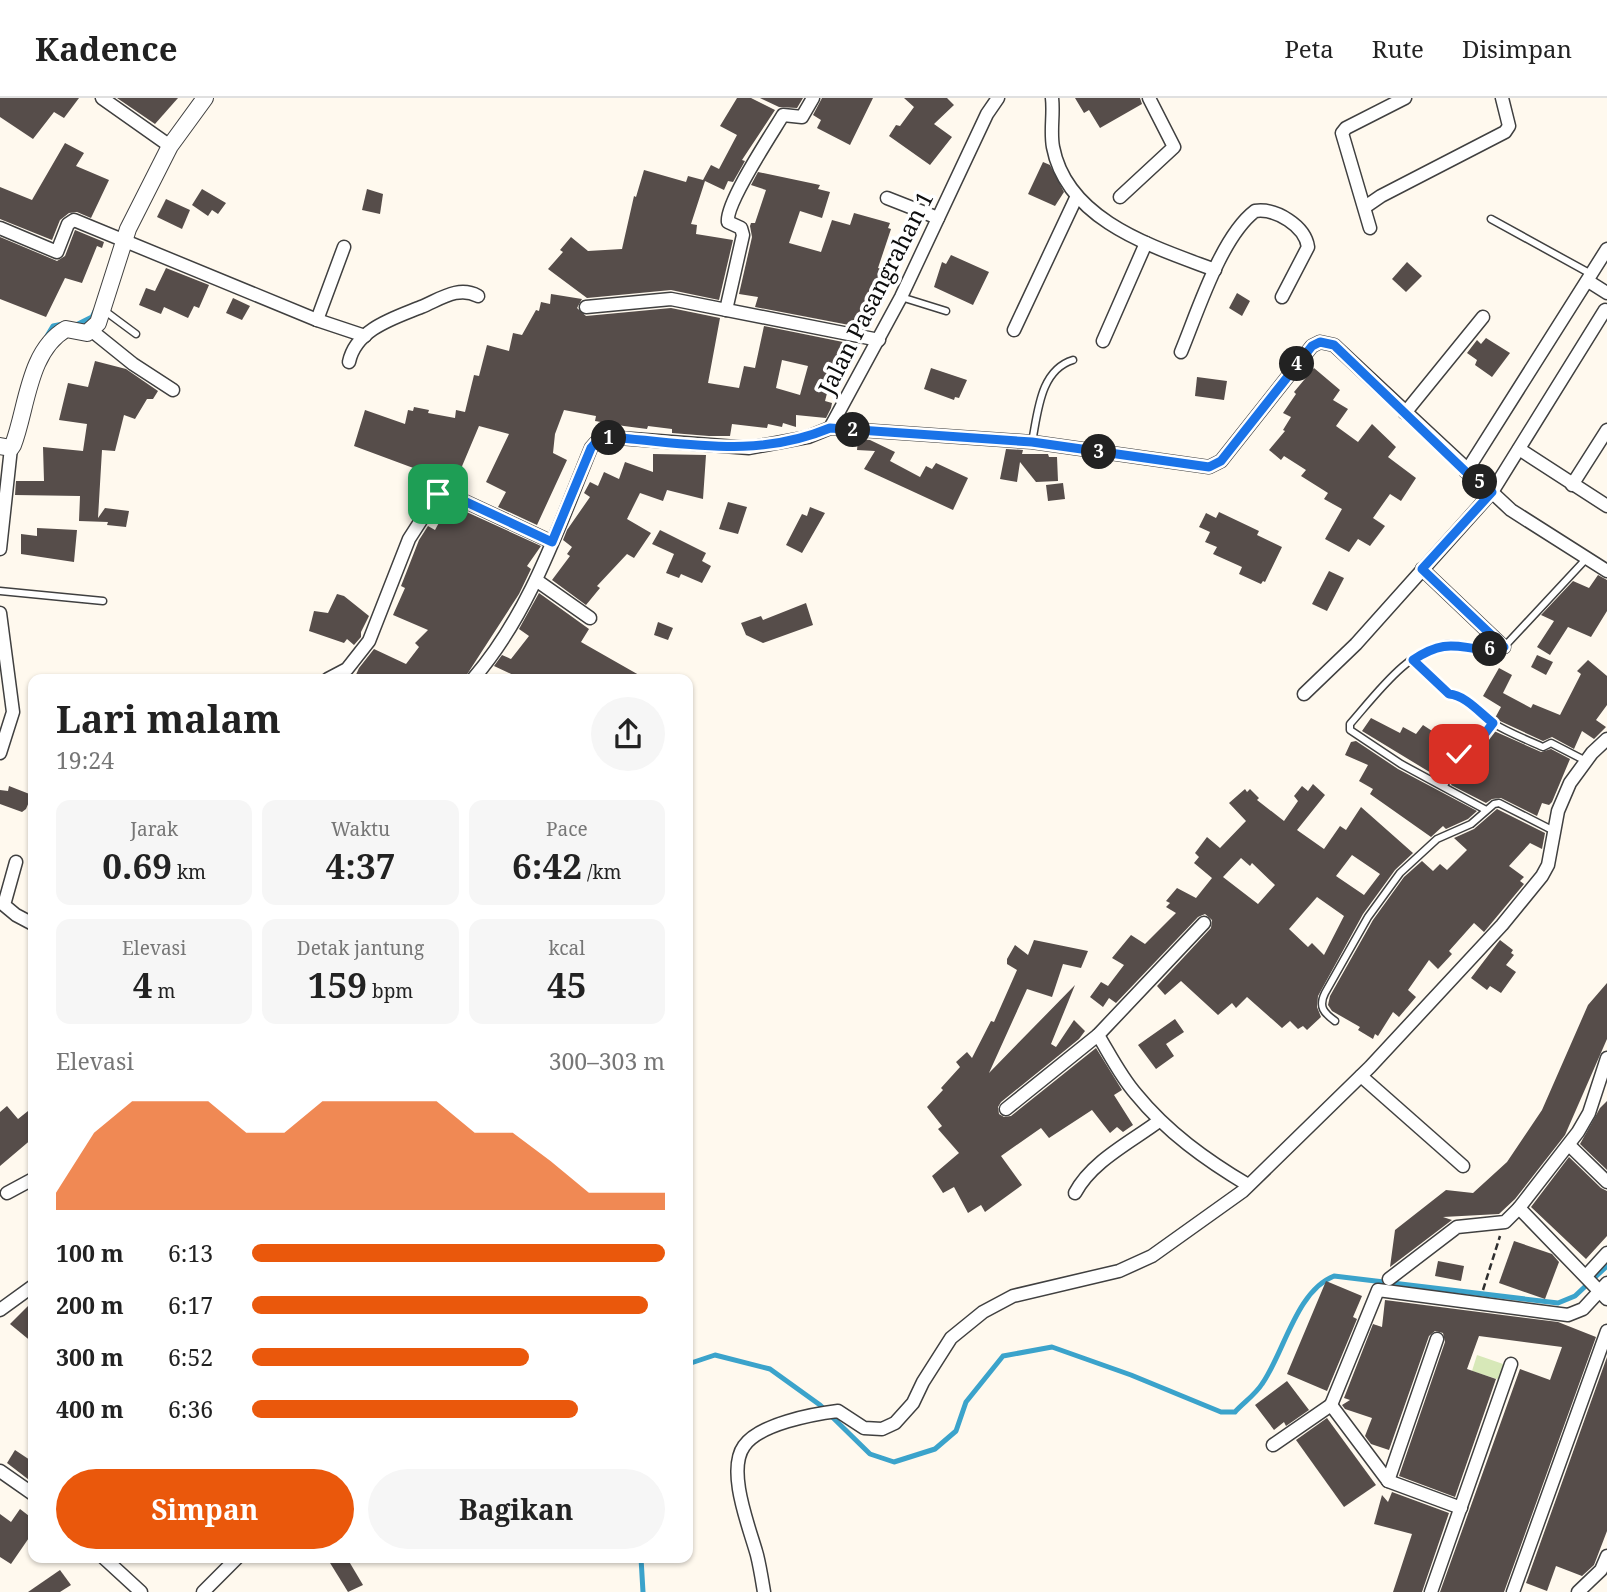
<!DOCTYPE html>
<html lang="id">
<meta charset="utf-8">
<style>
body{margin:0;font-family:"Noto Serif",serif;background:#f6f6f6;color:#222;height:100vh;display:flex;flex-direction:column;font-size:26px;white-space:nowrap}
*{box-sizing:border-box;margin:0}
p{font-size:23px;color:#767676}
.icon{flex:none;width:38px;height:38px;fill:none;stroke:currentColor;stroke-width:2;stroke-linecap:round;stroke-linejoin:round}
.map{position:relative;flex:1;overflow:hidden}
.drawer{position:absolute;left:28px;top:576px;width:665px;height:889px;display:flex;flex-direction:column;background:#fff;border-radius:14px;box-shadow:0 2px 5px #0004}
.drawer>*{flex:none}
.pin{position:absolute;display:grid;place-items:center;width:60px;height:60px;color:#fff;margin:-30px;border-radius:14px;box-shadow:0 4px 10px #0006}
.km{position:absolute;width:35px;height:35px;margin:-18px;border-radius:50%;background:#222;color:#fff;font-size:19px;line-height:35px;text-align:center}
.round{display:grid;place-items:center;flex:none;width:74px;height:74px;border-radius:37px;background:#f6f6f6}
.summary{display:flex;align-items:center;justify-content:space-between;height:119px;padding:0 28px}
h1{font-size:38px;font-weight:700;line-height:52px}
.metrics{display:grid;grid-template-columns:repeat(3,1fr);gap:10px;height:119px;padding:7px 28px}
.metrics div{display:grid;align-content:center;border-radius:14px;background:#f6f6f6;text-align:center}
.metrics b{font-size:35px;font-weight:700}
.metrics small{font-size:19px;font-weight:400}
.metrics p{font-size:19px}
.chart{height:196px;padding:14px 28px}
.chart p{display:flex;justify-content:space-between}
.chart svg{width:100%;height:126px;margin-top:7px;fill:#ea580c;opacity:.7}
.action{display:flex;gap:14px;margin-top:auto;padding:14px 28px}
.action a{flex:1;height:80px;border-radius:42px;background:#ea580c;color:#fff;font-size:28px;font-weight:700;line-height:80px;text-align:center}
.action a+a{background:#f6f6f6;color:#222}
ul{padding:0 28px;list-style:none;font-size:23px}
li{display:grid;grid-template-columns:112px 84px 1fr;align-items:center;height:52px}
li i{height:18px;border-radius:9px;background:#ea580c}
header{display:flex;align-items:center;gap:42px;box-sizing:border-box;height:98px;padding:0 35px;background:#fff;border-bottom:2px solid #e0e0e0}
header strong{font-size:33px}
nav{display:flex;gap:38px;margin-inline-start:auto;font-size:24px}
.map>svg:first-child{display:block}
</style>
<header>
<strong>Kadence</strong>
<nav><a>Peta</a><a>Rute</a><a>Disimpan</a></nav>
</header>
<div class="map">
<svg width="1607" height="1494" viewBox="0 0 1607 1494">
<rect width="100%" height="100%" fill="#fff9ee"/>
<path fill="#d7e8b8" d="M1477,1257L1506,1267L1500,1282L1472,1273Z"/>
<g fill="none" stroke-linecap="round" stroke-linejoin="round">
<g stroke="#3ba3cb" stroke-width="5">
<path d="M76,227L92,219L95,213"/>
<path d="M47,238L53,228L63,226"/>
<path d="M688,1266L715,1257L770,1271L820,1307L870,1356L894,1364L935,1351L956,1333L966,1304L1003,1258L1052,1249L1131,1277L1221,1314H1235C1243,1305 1255,1297 1262,1286C1284,1255 1296,1193 1334,1178L1558,1205L1575,1198L1607,1168"/>
<path d="M641,1460L643,1494"/>
</g>
</g>
<g fill="#564d4a" fill-rule="evenodd">
<path d="M0,0H79L64,20L54,14L33,41L0,19Z"/>
<path d="M117,0H178L155,26Z"/>
<path d="M737,0H751L775,12L742,62L745,63L733,84L728,83L724,92L705,83L691,126L697,127L696,136L733,142L719,202L671,192L587,200L548,171L563,154L560,152L571,139L588,153L622,151L634,98L636,99L644,72L686,84L688,78L703,82L711,67L719,71L737,37L720,28Z"/>
<path d="M760,0H803L797,10L779,9Z"/>
<path d="M822,0H873L850,47L817,30L821,22L813,17Z"/>
<path d="M904,0H947L954,7L934,26L952,39L930,67L889,38L896,27L900,28L914,9Z"/>
<path d="M1075,0H1140L1142,6L1100,30L1089,12L1084,15Z"/>
<path d="M65,45L84,55L76,68L109,82L91,120L77,114L69,115L60,122L52,142L0,121V89L32,102Z"/>
<path d="M1043,64L1050,67L1064,94L1055,108L1028,96Z"/>
<path d="M758,74L820,87L818,91L830,94L822,120L800,113L789,145L821,154L832,122L850,127L854,115L890,125L888,130L891,131L878,170L890,173L887,185H890L886,198L880,197L870,231L755,209L758,199L739,196L752,139L750,128L751,125H755L766,92L751,87Z"/>
<path d="M202,91L226,105L218,116L212,112L208,118L192,107Z"/>
<path d="M367,91L383,96L380,116L362,112Z"/>
<path d="M166,101L190,112L182,131L157,119Z"/>
<path d="M75,132L104,144L102,150L97,148L82,185L65,180L46,219L0,201V139L57,163L65,158Z"/>
<path d="M951,157L989,174L973,207L934,189L942,164L946,166Z"/>
<path d="M1407,164L1422,178L1406,194L1392,181Z"/>
<path d="M166,170L209,187L199,210L194,208L188,220L164,209L161,216L139,207L146,190L155,193Z"/>
<path d="M1237,195L1250,203L1242,218L1229,210Z"/>
<path d="M551,196L582,201L577,210L586,218L671,210L720,220L708,285L739,290L744,268L755,270L764,228L843,244L839,258L837,257L825,303L832,305L831,310L826,320L796,317V329L783,325L782,329L768,326L767,330L732,326L730,338H709L672,335V331L648,328L647,331L624,328L595,323L596,318L564,312L555,336L553,355L567,362L537,427L498,409L506,394L486,384L509,336L479,328L460,373L447,368L438,387L429,393L410,386L416,371L354,348L365,312L405,326L408,312L413,313L414,309L429,312L428,315L455,320L456,312L465,314L474,277L479,278L487,247L509,253L513,235L522,237L536,212L539,213L541,204L550,206ZM782,262L808,268L800,297L776,290Z"/>
<path d="M233,200L250,208L242,222L226,215Z"/>
<path d="M1486,240L1510,255L1492,279L1475,267L1477,262L1467,255L1477,242L1481,246Z"/>
<path d="M95,263L126,271L158,293L153,301H147L135,321L124,317L115,353L102,352L98,420L105,410L129,413L126,429L107,427L108,424L79,423L80,398L15,397L16,383H44L43,349L83,353L87,326L59,322L68,285L88,289Z"/>
<path d="M931,270L967,282L959,300L955,299L954,302L924,291Z"/>
<path d="M1314,270L1340,292L1333,302L1348,311L1336,328L1358,344L1372,326L1396,349L1388,359L1416,380L1401,403L1390,396L1373,420L1385,428L1370,448L1358,441L1349,454L1325,441L1342,411L1324,401L1328,395L1301,378L1306,372L1284,358L1281,362L1269,352L1285,333L1283,332L1291,319L1283,315L1296,296L1294,294Z"/>
<path d="M1197,279L1227,283L1224,302L1195,298Z"/>
<path d="M858,341L870,342L895,354L890,363L920,379L926,368L932,371L936,365L968,380L953,412L864,371L875,353L857,352Z"/>
<path d="M1006,351L1023,352L1022,356H1048L1049,359H1057L1058,383L1036,384L1020,364L1017,384L1000,381Z"/>
<path d="M653,356L706,357L703,401L667,392L663,403L640,395L627,421L651,435L634,460L627,456L597,488L600,490L586,507L552,482L570,458L567,456L572,449L563,442L567,432L590,399L584,395L590,384L598,388L604,374L619,381L625,364L653,374Z"/>
<path d="M1063,385L1065,401L1048,403L1046,387Z"/>
<path d="M728,404L747,409L738,436L719,431Z"/>
<path d="M449,406L541,448L527,468L531,471L519,496L464,581H354L359,570L374,551L406,566L419,549L415,545L428,532L393,517L405,490L401,488L419,442L428,428L435,432Z"/>
<path d="M810,409L825,415L802,455L786,447L802,416L807,418Z"/>
<path d="M1219,414L1259,433L1257,437L1282,449L1265,484L1263,483L1261,486L1239,476L1242,469L1213,456L1217,449L1205,444L1210,434L1199,429L1206,415L1216,420Z"/>
<path d="M37,430L77,432L74,464L21,456V436L37,438Z"/>
<path d="M660,432L706,455L702,463L711,468L702,485L681,476L679,480L666,475L674,456L652,446Z"/>
<path d="M1329,473L1344,480L1327,513L1312,506Z"/>
<path d="M1598,477L1607,482V513L1591,539L1568,529L1550,557L1537,549L1554,523L1541,517L1573,483L1589,490Z"/>
<path d="M539,495L589,531L581,544L646,581H522L494,568L502,557L511,561L529,538L519,531Z"/>
<path d="M337,496L344,498L369,518L361,534V539L354,547L347,541L344,545L309,533L314,513L328,515Z"/>
<path d="M806,505L813,527L763,545L746,537L741,525L761,518L763,522Z"/>
<path d="M658,524L673,530L668,542L654,537Z"/>
<path d="M1537,557L1553,564L1546,577L1531,569Z"/>
<path d="M1588,562L1607,578V607L1596,622L1606,629L1594,641L1582,633L1574,651L1552,639L1543,643L1500,623L1495,620L1501,609L1483,598L1499,570L1512,577L1503,595L1531,610L1533,606L1560,617L1581,576L1577,573Z"/>
<path d="M1371,620L1400,635L1403,629L1416,636L1423,627L1458,650L1441,681L1362,633Z"/>
<path d="M1494,633L1541,654L1551,651L1570,661L1552,704L1549,707L1542,705L1537,718L1501,700L1492,701L1486,705L1451,687L1463,660L1469,658L1472,660Z"/>
<path d="M1356,643L1398,671L1477,713L1468,721L1446,731L1443,728L1431,739L1370,696L1373,691L1359,683L1368,667L1345,657L1351,644Z"/>
<path d="M1313,686L1325,697L1297,732L1324,751L1340,728L1346,732L1361,709L1413,755L1395,772L1363,816L1318,898L1317,909L1321,919L1307,932L1303,928L1298,931L1290,923L1282,930L1247,899L1236,910L1232,905L1218,917L1181,883L1165,897L1157,888L1211,830L1212,822L1205,816L1198,819L1116,905L1109,900L1103,909L1090,899L1101,884L1108,888L1124,867L1112,860L1131,837L1145,846L1176,815L1166,809L1170,805L1166,803L1177,790L1196,800L1212,780L1194,765L1199,759L1195,755L1207,739L1220,750L1246,723L1229,705L1245,691L1247,694L1250,691L1259,700L1257,702L1284,723L1298,703L1294,698L1302,688L1308,693ZM1352,757L1380,776L1364,797L1336,778ZM1241,760L1250,768L1252,765L1275,787L1258,806L1223,779ZM1317,799L1344,818L1324,857L1312,845L1308,849L1289,831Z"/>
<path d="M9,688L32,697L26,711L22,714L0,706V692L8,693Z"/>
<path d="M1497,711L1545,735L1542,751L1530,745L1509,768L1524,779L1520,783L1524,786L1484,834L1474,825L1449,853L1452,856L1438,871L1429,862L1408,892L1416,899L1399,919L1393,914L1378,938L1375,936L1373,941L1358,932L1360,929L1332,913L1328,907L1330,898L1373,822L1404,779L1422,763L1433,773L1440,766L1447,772L1467,752L1454,740L1474,731Z"/>
<path d="M1034,842L1088,853L1081,870L1063,866L1052,899L1027,891L989,975L1075,887L1051,946L1056,949L1074,922L1085,933L1079,941L1001,1004L998,1009L999,1016L1004,1019L1011,1018L1096,950L1122,992L1114,997L1133,1027L1123,1034L1117,1029L1110,1035L1092,1012L1049,1040L1041,1030L1001,1058L1022,1087L985,1114L981,1107L968,1115L954,1089L943,1095L932,1078L959,1055L938,1031L942,1028L927,1009L943,992L941,990L960,969L956,964L967,954L972,960L991,923L994,924L1017,872L1007,866V861L1015,847L1028,857Z"/>
<path d="M1500,842L1513,852L1511,855L1514,857L1506,867L1516,874L1501,895L1490,888L1487,892L1471,880Z"/>
<path d="M1607,885V941L1565,1037L1515,1101L1499,1116L1443,1119L1452,1122L1390,1169L1395,1132L1446,1092L1473,1095L1507,1064L1542,1012L1588,907Z"/>
<path d="M1175,921L1184,934L1166,946L1174,958L1156,971L1138,947Z"/>
<path d="M1607,1003V1072L1580,1046L1600,1010Z"/>
<path d="M7,1008L18,1021L33,1009V1040L0,1068V1014Z"/>
<path d="M1569,1059L1601,1090L1607,1093V1138L1586,1161L1531,1109Z"/>
<path d="M1514,1143L1552,1156L1559,1164L1545,1201L1499,1185Z"/>
<path d="M1438,1163L1464,1168L1461,1183L1435,1178Z"/>
<path d="M1326,1183L1362,1198L1353,1219L1357,1221L1327,1293L1287,1276Z"/>
<path d="M1385,1202L1558,1224L1596,1239L1504,1494H1440L1520,1271L1550,1282L1562,1249L1479,1238L1467,1271L1496,1281L1455,1399L1399,1378L1445,1244L1443,1235L1435,1233L1429,1238L1389,1352L1371,1346L1365,1338L1372,1320L1345,1311L1342,1307L1350,1302L1344,1300L1373,1226L1382,1229Z"/>
<path d="M33,1203V1245L10,1226Z"/>
<path d="M1607,1259V1433L1594,1467L1582,1478L1556,1468L1547,1493L1526,1485Z"/>
<path d="M1287,1283L1309,1312L1286,1328L1284,1324L1274,1332L1255,1307Z"/>
<path d="M1327,1320L1376,1387L1344,1409L1296,1342Z"/>
<path d="M15,1352L33,1364V1385L7,1365Z"/>
<path d="M1392,1394L1449,1415L1422,1494H1393L1412,1436L1374,1426L1382,1397L1388,1404Z"/>
<path d="M20,1411L33,1421V1434L11,1466L0,1459V1416L11,1424Z"/>
<path d="M327,1460H347L363,1487L348,1494Z"/>
<path d="M60,1472L71,1487L60,1494H28Z"/>
</g>
<g fill="none" stroke-linecap="round" stroke-linejoin="round">
<defs>
<g id="service">
<path d="M1491,121L1591,176"/>
<path d="M901,199L946,213"/>
<path d="M105,213L136,236"/>
<path d="M1032,344C1038,314 1040,272 1073,262"/>
<path d="M0,493L103,503"/>
<path d="M1413,562L1449,596C1466,597 1478,615 1491,624C1507,634 1525,641 1543,649L1551,645L1586,663"/>
<path d="M1444,688L1459,656L1474,650L1493,625"/>
<path d="M1486,712L1401,666L1350,632V626C1374,599 1411,547 1450,546C1469,546 1485,553 1504,549L1586,461"/>
<path d="M1335,923C1324,915 1318,909 1325,895L1368,819L1400,775L1437,741L1471,726L1494,706L1499,705L1554,733"/>
</g>
<g id="minor">
<path d="M102,0L170,48"/>
<path d="M1052,0C1054,16 1050,33 1053,49C1067,123 1154,149 1215,172"/>
<path d="M1120,99L1174,49L1149,0"/>
<path d="M887,100L938,120"/>
<path d="M1365,109L1381,98L1505,34L1509,28L1502,0"/>
<path d="M0,130L57,154L68,126L74,122L317,222L365,238"/>
<path d="M1370,130L1342,35L1346,30L1405,0"/>
<path d="M1588,183L1607,195"/>
<path d="M586,209L671,201L879,242"/>
<path d="M726,212L743,137L741,130L728,124C725,106 771,37 783,17L802,19L813,0"/>
<path d="M317,222L344,149"/>
<path d="M1014,232L1076,100"/>
<path d="M92,233L133,266L173,292"/>
<path d="M1103,243L1146,145"/>
<path d="M1181,254C1198,213 1221,139 1255,113C1276,110 1305,128 1308,149L1282,199"/>
<path d="M349,264C356,231 394,220 421,209C439,202 458,187 478,198"/>
<path d="M1405,315L1483,219"/>
<path d="M830,330L1032,344L1209,369L1221,363L1312,248L1320,244L1334,247L1511,412L1607,473"/>
<path d="M1519,351L1607,408"/>
<path d="M1466,374L1607,151"/>
<path d="M1572,387L1607,332"/>
<path d="M0,451L11,350"/>
<path d="M1422,471L1504,549"/>
<path d="M536,482L590,520"/>
<path d="M0,515L13,614L0,655"/>
<path d="M328,581L347,571L369,543L409,441L438,396L447,395L552,444"/>
<path d="M473,581C530,515 558,430 591,350L598,342L619,340L749,350L808,339L830,330L901,199L987,16L998,0"/>
<path d="M1304,596L1356,546L1492,394L1605,212"/>
<path d="M16,764L4,807L16,817L33,826"/>
<path d="M1098,937L1204,825"/>
<path d="M1361,978L1463,1068"/>
<path d="M1006,1011L1098,937C1110,957 1121,979 1136,996C1167,1034 1206,1062 1248,1087"/>
<path d="M1569,1047L1607,1084"/>
<path d="M7,1095L33,1081"/>
<path d="M1075,1095C1092,1063 1131,1044 1159,1023"/>
<path d="M1519,1110L1607,1201"/>
<path d="M1586,1178L1607,1155"/>
<path d="M1389,1181L1457,1129L1505,1124L1519,1110L1578,1034L1589,1015L1607,960"/>
<path d="M0,1212L33,1188"/>
<path d="M1331,1307L1378,1192L1568,1217L1583,1211L1607,1185"/>
<path d="M1331,1307L1388,1383L1461,1410"/>
<path d="M1273,1347L1331,1307"/>
<path d="M0,1373L33,1396"/>
<path d="M1388,1383L1437,1241"/>
<path d="M104,1460L141,1494"/>
<path d="M203,1494L237,1460"/>
<path d="M764,1494C762,1482 760,1469 757,1457C750,1431 726,1373 744,1348C759,1326 813,1316 838,1313L864,1330L882,1331L895,1325L913,1305L923,1284L951,1240L983,1214L1013,1198L1119,1173L1152,1158L1243,1093L1370,969L1502,827L1542,778L1548,767L1558,713L1570,685L1592,655L1607,641"/>
<path d="M1431,1494L1511,1266"/>
<path d="M1513,1494L1607,1233"/>
<path d="M1578,1494L1601,1472L1607,1458"/>
</g>
<path id="tertiary" d="M0,348L11,350L13,347C27,311 28,253 66,231L87,235L98,225L128,131L170,48L205,0"/>
</defs>
<use href="#service" stroke="#404040" stroke-width="9"/>
<use href="#minor" stroke="#404040" stroke-width="15"/>
<use href="#tertiary" stroke="#404040" stroke-width="18"/>
<path stroke="#2f2f2f" stroke-width="2.5" stroke-dasharray="7 3.5" stroke-linecap="butt" d="M1483,1192L1500,1138"/>
<use href="#service" stroke="#fff" stroke-width="6"/>
<use href="#minor" stroke="#fff" stroke-width="12"/>
<use href="#tertiary" stroke="#fff" stroke-width="16"/>
</g>
<g fill="none" stroke-linecap="round" stroke-linejoin="round">
<defs>
<path id="route" d="M438,396L447,395L552,444L591,350L598,342L619,340C694,346 758,360 830,330L1032,344L1209,369L1221,363L1312,248L1320,244L1334,247L1466,374L1492,394L1422,471L1504,549C1464,558 1455,534 1413,562L1449,596C1465,597 1480,615 1493,625L1474,650L1459,656"/>
</defs>
<use href="#route" stroke="#fff" stroke-width="14"/>
<use href="#route" stroke="#1a73e8" stroke-width="9"/>
</g>
<g text-anchor="middle" stroke-width="7" stroke-linejoin="round" paint-order="stroke">
<g font-size="23" fill="#0d0d0d" stroke="#fff">
<text transform="translate(876 195) rotate(-63)" y="8">Jalan Pasangrahan 1</text>
</g>
</g>
</svg>
<div class="pin" style="left:438px;top:396px;background:#1e9e55"><svg class="icon" aria-label="arrive" viewBox="0 0 24 24"><path d="M6 21V4h12l-3 4 3 4H6"/></svg></div>
<div class="pin" style="left:1459px;top:656px;background:#d93025"><svg class="icon" aria-label="check" viewBox="0 0 24 24"><path d="M5 12l5 5 9-10"/></svg></div>
<b class="km" style="left:609px;top:340px">1</b>
<b class="km" style="left:853px;top:332px">2</b>
<b class="km" style="left:1099px;top:354px">3</b>
<b class="km" style="left:1297px;top:266px">4</b>
<b class="km" style="left:1480px;top:384px">5</b>
<b class="km" style="left:1490px;top:551px">6</b>
<section class="drawer">
<div class="summary"><div><h1>Lari malam</h1><p>19:24</p></div><a class="round"><svg class="icon" aria-label="share" viewBox="0 0 24 24"><path d="M12 15V3M7 8l5-5 5 5M5 13v7h14v-7"/></svg></a></div>
<div class="metrics">
<div><p>Jarak</p><b>0.69<small> km</small></b></div>
<div><p>Waktu</p><b>4:37</b></div>
<div><p>Pace</p><b>6:42<small> /km</small></b></div>
</div>
<div class="metrics">
<div><p>Elevasi</p><b>4<small> m</small></b></div>
<div><p>Detak jantung</p><b>159<small> bpm</small></b></div>
<div><p>kcal</p><b>45</b></div>
</div>
<div class="chart"><p><span>Elevasi</span>300–303 m</p>
<svg viewBox="0 0 160 44" preserveAspectRatio="none"><path d="M0 44V38L10 17L20 6L30 6L40 6L50 17L60 17L70 6L80 6L90 6L100 6L110 17L120 17L130 27L140 38L150 38L160 38V44z"/></svg>
</div>
<ul>
<li><b>100 m</b>6:13<i style="width:100%"></i></li>
<li><b>200 m</b>6:17<i style="width:96%"></i></li>
<li><b>300 m</b>6:52<i style="width:67%"></i></li>
<li><b>400 m</b>6:36<i style="width:79%"></i></li>
</ul>
<div class="action"><a>Simpan</a><a>Bagikan</a></div>
</section>
</div>
